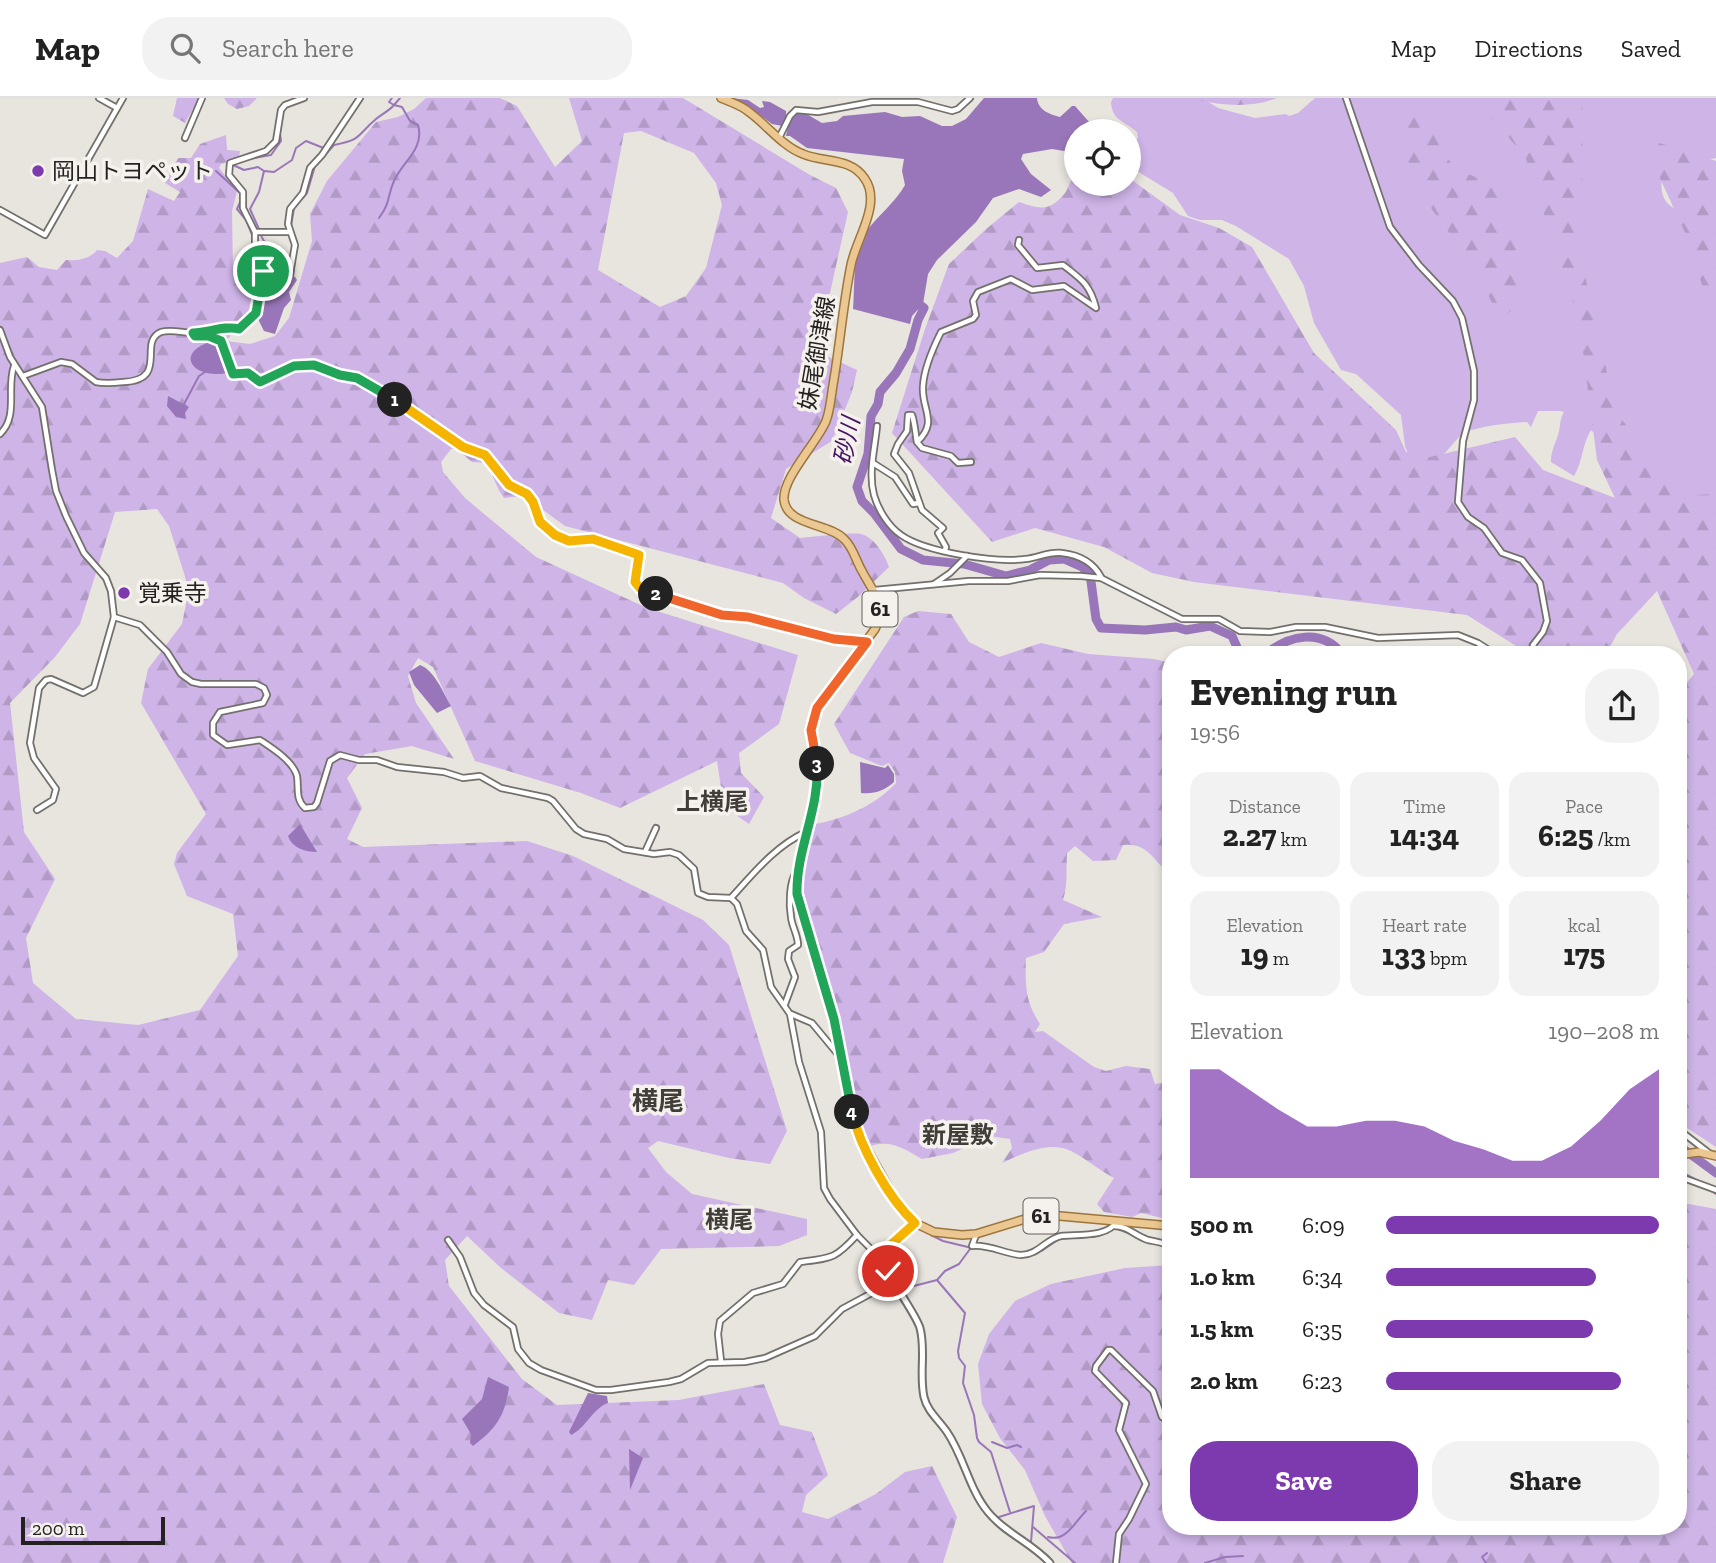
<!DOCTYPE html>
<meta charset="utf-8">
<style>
body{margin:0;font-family:"Zilla Slab","Noto Sans JP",serif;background:#f2f2f2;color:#222;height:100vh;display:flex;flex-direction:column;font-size:26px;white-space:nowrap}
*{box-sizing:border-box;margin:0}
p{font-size:23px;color:#767676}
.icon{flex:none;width:38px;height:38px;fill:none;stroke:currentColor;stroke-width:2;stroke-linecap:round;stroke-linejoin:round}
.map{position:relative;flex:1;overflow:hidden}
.side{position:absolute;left:1162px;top:548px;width:525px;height:889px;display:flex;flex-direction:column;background:#fff;border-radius:28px;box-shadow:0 4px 10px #0003}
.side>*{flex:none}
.tools{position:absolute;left:1064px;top:21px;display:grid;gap:14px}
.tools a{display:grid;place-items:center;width:77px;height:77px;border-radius:50%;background:#fff;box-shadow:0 4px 10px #0003;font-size:35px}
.scale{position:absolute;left:21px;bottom:18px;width:144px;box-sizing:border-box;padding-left:7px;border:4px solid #242221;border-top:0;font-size:19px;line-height:24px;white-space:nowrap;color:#242221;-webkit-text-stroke:5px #f5f1ec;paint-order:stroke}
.pin{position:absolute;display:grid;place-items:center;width:60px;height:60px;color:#fff;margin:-30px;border:4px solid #fff;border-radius:50%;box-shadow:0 2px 7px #0007}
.km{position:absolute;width:35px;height:35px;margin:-18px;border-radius:50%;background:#222;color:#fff;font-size:19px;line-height:35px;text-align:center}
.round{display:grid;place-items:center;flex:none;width:74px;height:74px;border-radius:28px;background:#f2f2f2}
.summary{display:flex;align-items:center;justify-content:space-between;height:119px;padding:0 28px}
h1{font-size:38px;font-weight:700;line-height:52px}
.stats{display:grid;grid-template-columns:repeat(3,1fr);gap:10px;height:119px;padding:7px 28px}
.stats div{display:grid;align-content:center;border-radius:18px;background:#f2f2f2;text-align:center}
.stats b{font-size:30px;font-weight:700}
.stats small{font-size:19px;font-weight:400}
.stats p{font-size:19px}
.chart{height:196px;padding:14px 28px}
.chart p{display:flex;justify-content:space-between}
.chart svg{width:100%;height:126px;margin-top:7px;fill:#7d3aae;opacity:.7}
.cta{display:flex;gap:14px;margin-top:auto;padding:14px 28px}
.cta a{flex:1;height:80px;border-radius:28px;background:#7d3aae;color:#fff;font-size:28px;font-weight:700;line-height:80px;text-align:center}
.cta a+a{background:#f2f2f2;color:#222}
ul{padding:0 28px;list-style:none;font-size:23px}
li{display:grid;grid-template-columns:112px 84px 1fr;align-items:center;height:52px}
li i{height:18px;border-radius:9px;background:#7d3aae}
header{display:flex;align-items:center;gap:42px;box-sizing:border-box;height:98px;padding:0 35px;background:#fff;border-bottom:2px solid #e0e0e0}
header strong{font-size:33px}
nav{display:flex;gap:38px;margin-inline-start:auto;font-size:24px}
.search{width:490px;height:63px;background:#f2f2f2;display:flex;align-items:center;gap:18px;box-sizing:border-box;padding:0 24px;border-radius:28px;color:#767676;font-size:26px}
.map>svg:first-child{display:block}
</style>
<header>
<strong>Map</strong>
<div class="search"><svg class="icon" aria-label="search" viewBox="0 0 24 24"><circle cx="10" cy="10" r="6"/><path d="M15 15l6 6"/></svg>Search here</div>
<nav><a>Map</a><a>Directions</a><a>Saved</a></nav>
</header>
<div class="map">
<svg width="1716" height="1465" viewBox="0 0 1716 1465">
<defs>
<pattern id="forest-firs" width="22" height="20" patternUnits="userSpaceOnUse" patternTransform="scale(1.75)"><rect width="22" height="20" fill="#ceb4e7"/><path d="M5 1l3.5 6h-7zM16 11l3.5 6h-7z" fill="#b19ac6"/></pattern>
</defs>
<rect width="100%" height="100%" fill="#e8e4de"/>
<path fill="#ceb4e7" d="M1113,0H1202L1218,10L1255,20L1286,16L1289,18L1298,15L1315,0H1716V60L1662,72C1661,89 1659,103 1676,111L1716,201V419L1603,343L1591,332C1582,346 1583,363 1574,378L1551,364C1551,352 1555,347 1558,337C1561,328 1559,322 1564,314L1561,313H1538L1531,329L1527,324C1509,325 1490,327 1472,332C1456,336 1452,351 1439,360C1432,365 1420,365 1412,367L1405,348L1401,317L1356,276L1341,272L1314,225L1304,188L1289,161L1236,128L1222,122H1200L1188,118L1173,95L1137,73L1131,62L1138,39L1137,34C1125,23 1112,23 1111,4Z"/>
<g fill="url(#forest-firs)" fill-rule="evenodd">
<path d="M177,0H199L185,25L173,18Z"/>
<path d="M224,0H257L249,8L237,11L228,6Z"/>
<path d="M426,0H500L517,8L555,69L582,43L569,0H683L810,77L836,90L848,114L828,204L827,258L857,272L852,294L832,343L786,371L771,420L800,440C812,439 852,434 861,436C874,439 885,457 889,469L859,498L836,516L804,500L783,485L565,428L524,398L504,400C495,388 494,377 486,365L472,364L456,351H451L441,364L443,374L465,400L536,459L647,510L798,557L779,626L739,655L741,675L764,699L749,726L724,709L717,663L620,710L581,695L475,663L433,569L418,560L408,578L416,605L454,661L412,648L365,656L347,680L362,710L347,741L363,749L527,743L573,758L703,822L729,847L787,1033L770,1066L729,1060L658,1043L648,1050L666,1074L692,1096L807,1121V1137L779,1148L661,1151L634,1187L608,1182L592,1222L559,1215L501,1170L467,1138L445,1162L449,1188L522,1281L557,1307L679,1302L764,1286L780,1327L812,1334L828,1377L806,1397L802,1414L828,1421L876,1396L905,1374L932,1368L957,1419L943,1465H0V165L27,159L39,169L57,172L66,162C77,163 90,161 97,152L105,153L117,160L133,143L148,91L174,103L180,94L165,85L178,60H191L200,46L226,37L227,52L240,53L239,60L221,66L219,70L237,93L232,113L233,177L253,192L248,216L226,243L250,246L275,238L289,220L312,143L310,116L327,83L376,24L398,19L414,11ZM641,33L694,55L716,85L722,107L706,170L686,198L660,209L598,172L624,35ZM157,411L169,428L189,491L182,526L148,571L141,605L206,716L177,755L174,766L187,798L233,816L238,858L200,912L138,927L76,921L33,885L26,840L55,781L24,734L10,605L55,559L80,526L115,414Z"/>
<path d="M1186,0H1277C1246,12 1217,6 1186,0Z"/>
<path d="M1398,0H1419C1429,23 1437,51 1455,69C1459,73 1487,83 1495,88L1516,151L1521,202L1503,221L1491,203L1473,162L1446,131L1406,75L1408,42Z"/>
<path d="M1473,0H1585L1580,20L1584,61L1577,143L1616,314L1657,367L1692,397L1716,396V1049L1678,1024V595L1694,576L1657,493L1617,536L1606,556H1524V553L1467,517L1194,484L1152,475L1104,449L1035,430L992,444L892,335L925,231L949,166L985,132L1019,104C1039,111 1050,114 1065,95C1069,89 1070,81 1076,76V86H1129V80L1180,117L1219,130L1252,149L1314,255L1396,332L1406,354L1430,359L1515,339L1543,372L1615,400L1597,362L1579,222L1525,58Z"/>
<path d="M1653,43L1716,63V233L1688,141L1647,52Z"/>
<path d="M918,513L951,516L969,544L999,559L1041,545L1088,556L1154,561L1171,565V754L1165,769L1161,768C1149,754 1142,745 1123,747L1116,762L1093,763L1075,748L1067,755C1066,771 1068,787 1063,802L1102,819L1064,826L1044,854L1026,860C1025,886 1025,904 1040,926L1035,934L1043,933L1094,969L1106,973L1126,968L1150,971L1155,986L1171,983V1122L1141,1115L1132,1119L1104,1114L1097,1106L1114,1080C1099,1072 1085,1060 1071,1053C1050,1042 1021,1056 1002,1065L1012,1050L1010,1041L989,1038L953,1055L922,1061C905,1051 890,1041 871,1048L860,1027L843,932L814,834L801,799L803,770L815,726C844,721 876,707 896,685L895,674L889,665L882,668L850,655L834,626L904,519Z"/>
<path d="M1678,1104L1716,1111V1465H1072L1045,1418L1025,1372L1000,1340L982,1306L978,1266L989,1236L1015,1203L1051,1186L1125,1170L1171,1167V1428H1678Z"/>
</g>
<g fill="#9976b9">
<path d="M732,0L748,2L760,10L764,9L762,3L770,4L786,13V21L790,23L797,15L803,14L822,25L837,23L843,18L885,14L902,19L920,18L942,28H952L966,21L984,0H1037C1038,12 1049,16 1060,19L1072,8H1075L1097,33H1076V55L1052,51L1023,56L1021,61L1031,76L1051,92L1041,99L1019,91L993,100L976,124L937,162L928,176L923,206L912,218L910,226L853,211C855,188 852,154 866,134C878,117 895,105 905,87L902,73L904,61L807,50L790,38H786L788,29L772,26L752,11Z"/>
<path d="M264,178L290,181L291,178L295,179L297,182L289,194L291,202L284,210L275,236L264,233L259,223L258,214Z"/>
<path d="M217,242L228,275C192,282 171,253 217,242Z"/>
<path d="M168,298L189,309L185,315L186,321L176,319L167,308Z"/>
<path d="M420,567C434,572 443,594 451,608L437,615L414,587L409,574Z"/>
<path d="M860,664L885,670L888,667L894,676V684C884,693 875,696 861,695Z"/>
<path d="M300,726L317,754C305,754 292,750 288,738Z"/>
<path d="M488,1279L509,1289C505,1318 496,1331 473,1348L470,1345L471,1336L462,1321L482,1301Z"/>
<path d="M588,1295L607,1298L608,1305C593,1310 586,1330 571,1337L569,1334Z"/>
<path d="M629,1351L643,1360L630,1392Z"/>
</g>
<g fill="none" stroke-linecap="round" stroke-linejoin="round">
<g stroke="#9976b9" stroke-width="2">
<path d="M249,61L271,57L281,43L280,36"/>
<path d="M231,66L244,72L258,69L264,73"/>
<path d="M216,73L241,96"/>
<path d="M241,102L237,111L246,122L253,139"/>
<path d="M379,120C391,104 387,98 394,83C402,64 425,51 418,27L410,23L402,9L394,7L400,0"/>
<path d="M291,128L294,110L307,95L315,68L334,47C362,42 356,38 376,21C382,16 389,13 394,7L389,4L392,0"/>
<path d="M259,131L250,111L259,94L264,73L274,74L292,62L296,50L306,43L326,51"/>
<path d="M260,135C264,147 275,154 277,167L290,169"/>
<path d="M294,136L297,148"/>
<path d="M253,145V151L259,162"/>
<path d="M293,179L295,160"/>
<path d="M219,241L227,234L235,231"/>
<path d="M184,306L199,278L205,274"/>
<path d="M1683,1077H1687L1706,1087"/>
<path d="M1709,1091L1716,1096"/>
<path d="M931,1137L943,1143L972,1150"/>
<path d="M1165,1148L1171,1152"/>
<path d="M1025,1159L1043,1152L1059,1141L1081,1139"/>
<path d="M937,1182L965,1215L958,1253L959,1260L965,1268L963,1285L974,1317L977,1340L979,1344L991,1354L1010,1414"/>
<path d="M906,1190L937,1182L945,1173L959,1166L970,1151"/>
<path d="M992,1344L1007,1350L1017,1347L1021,1349"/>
<path d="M999,1419L1034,1408L1031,1444"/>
<path d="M1033,1429L1075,1465"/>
<path d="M1048,1439C1066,1444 1074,1425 1086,1413"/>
<path d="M1205,1465L1225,1459L1243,1458"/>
<path d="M1486,1465L1482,1459L1487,1455"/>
</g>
<g stroke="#9976b9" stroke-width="9">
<path d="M914,202L924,210L918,222L910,251L896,275L880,294L878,306L871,318L868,356L857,389L862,403L874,415L901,451L923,462L964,466L1006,478L1030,472L1049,462L1064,461L1082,469L1090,476L1096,521L1101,530L1145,532L1176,529L1186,532L1210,528L1232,538L1240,556"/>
<path d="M1266,556C1289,537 1322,530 1342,556"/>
<path d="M1678,1047L1716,1075"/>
</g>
<defs>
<g id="minor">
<path d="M99,0L117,10"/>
<path d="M1346,0L1390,129L1419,167L1453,203L1462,220L1474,273V302L1463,343L1458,404L1468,419L1484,430L1502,455L1522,462L1540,485L1547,523L1543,534L1533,547L1536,556"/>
<path d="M185,40L202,0"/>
<path d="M779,40L790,18L796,12L818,14L872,4H918L952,13L958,11L970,0"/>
<path d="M0,112L45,137L123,0"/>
<path d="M255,134H289"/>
<path d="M263,173L290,176L295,147L288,126L290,111L303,95L310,70L322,57L360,0"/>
<path d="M0,232L10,259L42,309L52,372L56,393L66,418L84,455L106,480L111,493L114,519L94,589L83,595L51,581L46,582L39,590L30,645L34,660L56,691L53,702L37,712"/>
<path d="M193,235L195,238H209L221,243L233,277L248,275L257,284L281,273L304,266L357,280L419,317L463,349L485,357L509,387L527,396L533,404L540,424L555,437L569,443L593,441L639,457L635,484L641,491L722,517L748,519L834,541L867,544"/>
<path d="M203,235L229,229L239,231L256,215L263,173L260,158L255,151V134L243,110V94L229,77L230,65L266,53L276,43L281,12L285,7L304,0"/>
<path d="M23,278L61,264L72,266L96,284C105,286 114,285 123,284C170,282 137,244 161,234C171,231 184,235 195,235"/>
<path d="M877,328C875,350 868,375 874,397C878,411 888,428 901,437C925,454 995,465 1025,461C1038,460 1049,453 1062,455C1079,457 1093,464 1101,479"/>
<path d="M0,336C19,318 6,290 14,268"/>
<path d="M917,344L922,350L951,358L958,365L971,364"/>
<path d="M873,365L895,379L913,406L919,405"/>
<path d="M945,452L946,449L938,435L943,430L922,412L909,375L894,356L898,346L907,333L908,317H912C915,325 916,341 917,344C939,324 921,311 923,288C924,270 933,250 941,234L973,221L976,217L973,203L978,194L1011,181L1032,192L1064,188L1096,210C1090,186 1081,181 1063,167L1037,170L1018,147L1019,142"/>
<path d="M934,486L950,475L967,458"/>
<path d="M875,492L969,483H1008L1040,477L1081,478L1101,480L1182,521H1219L1240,533L1270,534L1296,529H1325L1378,540L1458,537L1478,545L1495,556"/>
<path d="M114,519L140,527L167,554L181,576L192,584L201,586H256L264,590L267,597L263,605L220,614L213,625V637L227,647L260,642C272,650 293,663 297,678C299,690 295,701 305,710L314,709L317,705L330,663L340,657L359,662H377L397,669L444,674L463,680L480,678L501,690L548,700L553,703L576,731L584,736L607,741L624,751L654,756L670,754L679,757L694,771L698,795L708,799L731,800C753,776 775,748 806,734"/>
<path d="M645,754L656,730"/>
<path d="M731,800L737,806L746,833L763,852L771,889L790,916L799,964L821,1034L824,1090L830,1101L857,1137L874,1154L884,1160"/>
<path d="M785,906L795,879L788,861L789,853L798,847C798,837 792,829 791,819C789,807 789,784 796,775"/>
<path d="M791,916L812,925L841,960"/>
<path d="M1678,1031L1709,1055"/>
<path d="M1678,1078L1716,1092"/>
<path d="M1114,1128C1128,1128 1135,1138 1148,1142C1157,1144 1163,1144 1171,1149"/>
<path d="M976,1137L972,1148C989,1146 1005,1156 1021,1157C1038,1157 1046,1141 1061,1138C1076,1136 1108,1140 1117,1123"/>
<path d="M448,1142L460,1159L474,1195L484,1207L513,1229L518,1251L529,1265L541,1272L596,1292H611L669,1284L681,1281L708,1265L745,1264L765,1260L815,1238L842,1211L894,1183"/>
<path d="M721,1263L718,1236L720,1223L753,1195L783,1186L800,1164C832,1160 835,1161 857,1137"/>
<path d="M1116,1465L1119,1436L1129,1421L1146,1386L1119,1332L1126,1305L1095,1273L1096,1268L1108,1252H1111L1153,1293L1162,1319L1171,1323"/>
</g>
<path id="tertiary" d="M915,1125C907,1134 894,1139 887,1149C875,1167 914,1210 920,1230C926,1252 919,1276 924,1299C927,1313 939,1322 947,1334C964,1359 969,1391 988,1414C1005,1435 1032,1445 1050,1465"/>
<g id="primary">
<path d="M721,0C730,4 741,7 749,14C767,27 782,48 803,56C824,65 851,59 865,81C882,106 856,141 851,167C843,206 840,247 833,287C831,299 830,313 826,323C817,345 782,380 784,402C787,428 829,425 844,441C853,449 856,463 862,473C873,494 887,507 875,531L817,610C806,641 821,656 818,685C813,728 790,766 799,809L834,921L858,1035L896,1103L915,1125L934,1134L962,1137L976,1136L1025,1121L1049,1117L1171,1128"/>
<path d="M1678,1057L1699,1054L1716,1058"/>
</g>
</defs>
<use href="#minor" stroke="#73706b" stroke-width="8"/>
<use href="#tertiary" stroke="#73706b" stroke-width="9"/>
<use href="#primary" stroke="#9c753c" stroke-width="10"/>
<use href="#minor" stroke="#fff" stroke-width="4.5"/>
<use href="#tertiary" stroke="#fff" stroke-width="5"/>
<use href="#primary" stroke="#ebc792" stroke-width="7"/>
</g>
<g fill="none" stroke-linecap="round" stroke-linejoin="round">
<defs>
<path id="split-1" d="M263,173L256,215L239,231C225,227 208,235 193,235L195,238H209L221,243L233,276L248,275L260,284L294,268L314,267L340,277L357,280L395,302"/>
<path id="split-2" d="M395,302L463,349L485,357L509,387L527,396L533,404L540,424L555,437L569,443L593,441L639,457L635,484L641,491L656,496"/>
<path id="split-3" d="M656,496L722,517L748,519L834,541L867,544L817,610L811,632L817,666"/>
<path id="split-4" d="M817,666C820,711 796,751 797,796L834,921L852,1014"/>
<path id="split-5" d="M852,1014C860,1049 888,1100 915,1125L885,1152L884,1160L888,1173"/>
</defs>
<use href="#split-1" stroke="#fff" stroke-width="14"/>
<use href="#split-2" stroke="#fff" stroke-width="14"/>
<use href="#split-3" stroke="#fff" stroke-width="14"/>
<use href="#split-4" stroke="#fff" stroke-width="14"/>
<use href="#split-5" stroke="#fff" stroke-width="14"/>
<use href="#split-1" stroke="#22a559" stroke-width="9"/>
<use href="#split-2" stroke="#f5b400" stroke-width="9"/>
<use href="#split-3" stroke="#f0652b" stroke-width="9"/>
<use href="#split-4" stroke="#22a559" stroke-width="9"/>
<use href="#split-5" stroke="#f5b400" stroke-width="9"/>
</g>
<g fill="#7d3aae" stroke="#f5f1ec" stroke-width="2.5">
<circle cx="38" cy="73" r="7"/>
<circle cx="124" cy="495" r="7"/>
</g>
<g text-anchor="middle" stroke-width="7" stroke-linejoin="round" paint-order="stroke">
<g fill="#f5f1ec" stroke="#63605e" stroke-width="2">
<rect x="862.5" y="493.5" width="35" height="35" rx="5"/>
<rect x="1023.5" y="1100.5" width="35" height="35" rx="5"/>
</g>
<g font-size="21" font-weight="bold" fill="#242221">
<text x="880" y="518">61</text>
<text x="1041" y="1125">61</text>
</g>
<g font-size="23" fill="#242221" stroke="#f5f1ec" text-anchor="start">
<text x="52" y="81">岡山トヨペット</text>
<text x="138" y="503">覚乗寺</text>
</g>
<g font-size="23" fill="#242221" stroke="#f5f1ec">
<text transform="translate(817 255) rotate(-80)" y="8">妹尾御津線</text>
</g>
<g font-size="24" font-style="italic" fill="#441264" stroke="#f5f1ec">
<text transform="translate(847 343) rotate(-79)" y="8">砂川</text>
</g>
<g font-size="24" font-weight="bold" fill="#413e3a" stroke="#f5f1ec">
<text x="712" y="712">上横尾</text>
<text x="958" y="1045">新屋敷</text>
<text x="729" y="1130">横尾</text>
</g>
<g font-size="26" font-weight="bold" fill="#413e3a" stroke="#f5f1ec">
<text x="658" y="1012">横尾</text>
</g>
</g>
</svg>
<div class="tools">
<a><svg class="icon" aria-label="locate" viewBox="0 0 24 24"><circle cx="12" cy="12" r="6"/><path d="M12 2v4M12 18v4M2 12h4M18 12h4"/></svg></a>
</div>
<div class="scale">200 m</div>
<div class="pin" style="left:263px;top:173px;background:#1e9e55"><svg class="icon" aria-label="arrive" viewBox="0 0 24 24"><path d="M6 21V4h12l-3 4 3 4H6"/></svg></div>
<div class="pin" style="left:888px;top:1173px;background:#d93025"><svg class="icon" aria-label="check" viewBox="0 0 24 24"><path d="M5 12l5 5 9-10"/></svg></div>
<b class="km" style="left:395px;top:302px">1</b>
<b class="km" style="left:656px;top:496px">2</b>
<b class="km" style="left:817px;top:666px">3</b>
<b class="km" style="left:852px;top:1014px">4</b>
<section class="side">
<div class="summary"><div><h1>Evening run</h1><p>19:56</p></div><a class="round"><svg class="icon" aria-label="share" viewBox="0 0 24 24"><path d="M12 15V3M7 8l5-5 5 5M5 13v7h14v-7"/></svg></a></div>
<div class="stats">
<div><p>Distance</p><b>2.27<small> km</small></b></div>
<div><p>Time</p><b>14:34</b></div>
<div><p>Pace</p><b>6:25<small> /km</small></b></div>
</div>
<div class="stats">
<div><p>Elevation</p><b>19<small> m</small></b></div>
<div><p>Heart rate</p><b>133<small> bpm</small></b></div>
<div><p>kcal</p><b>175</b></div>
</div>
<div class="chart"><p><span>Elevation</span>190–208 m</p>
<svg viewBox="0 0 160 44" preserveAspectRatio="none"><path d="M0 44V6L10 6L20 13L30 20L40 26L50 26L60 24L70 24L80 26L90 31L100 34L110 38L120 38L130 33L140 24L150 13L160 6V44z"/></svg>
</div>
<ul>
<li><b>500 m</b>6:09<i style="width:100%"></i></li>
<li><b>1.0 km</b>6:34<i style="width:77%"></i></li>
<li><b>1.5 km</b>6:35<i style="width:76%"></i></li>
<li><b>2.0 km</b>6:23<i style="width:86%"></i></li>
</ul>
<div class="cta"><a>Save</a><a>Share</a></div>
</section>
</div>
